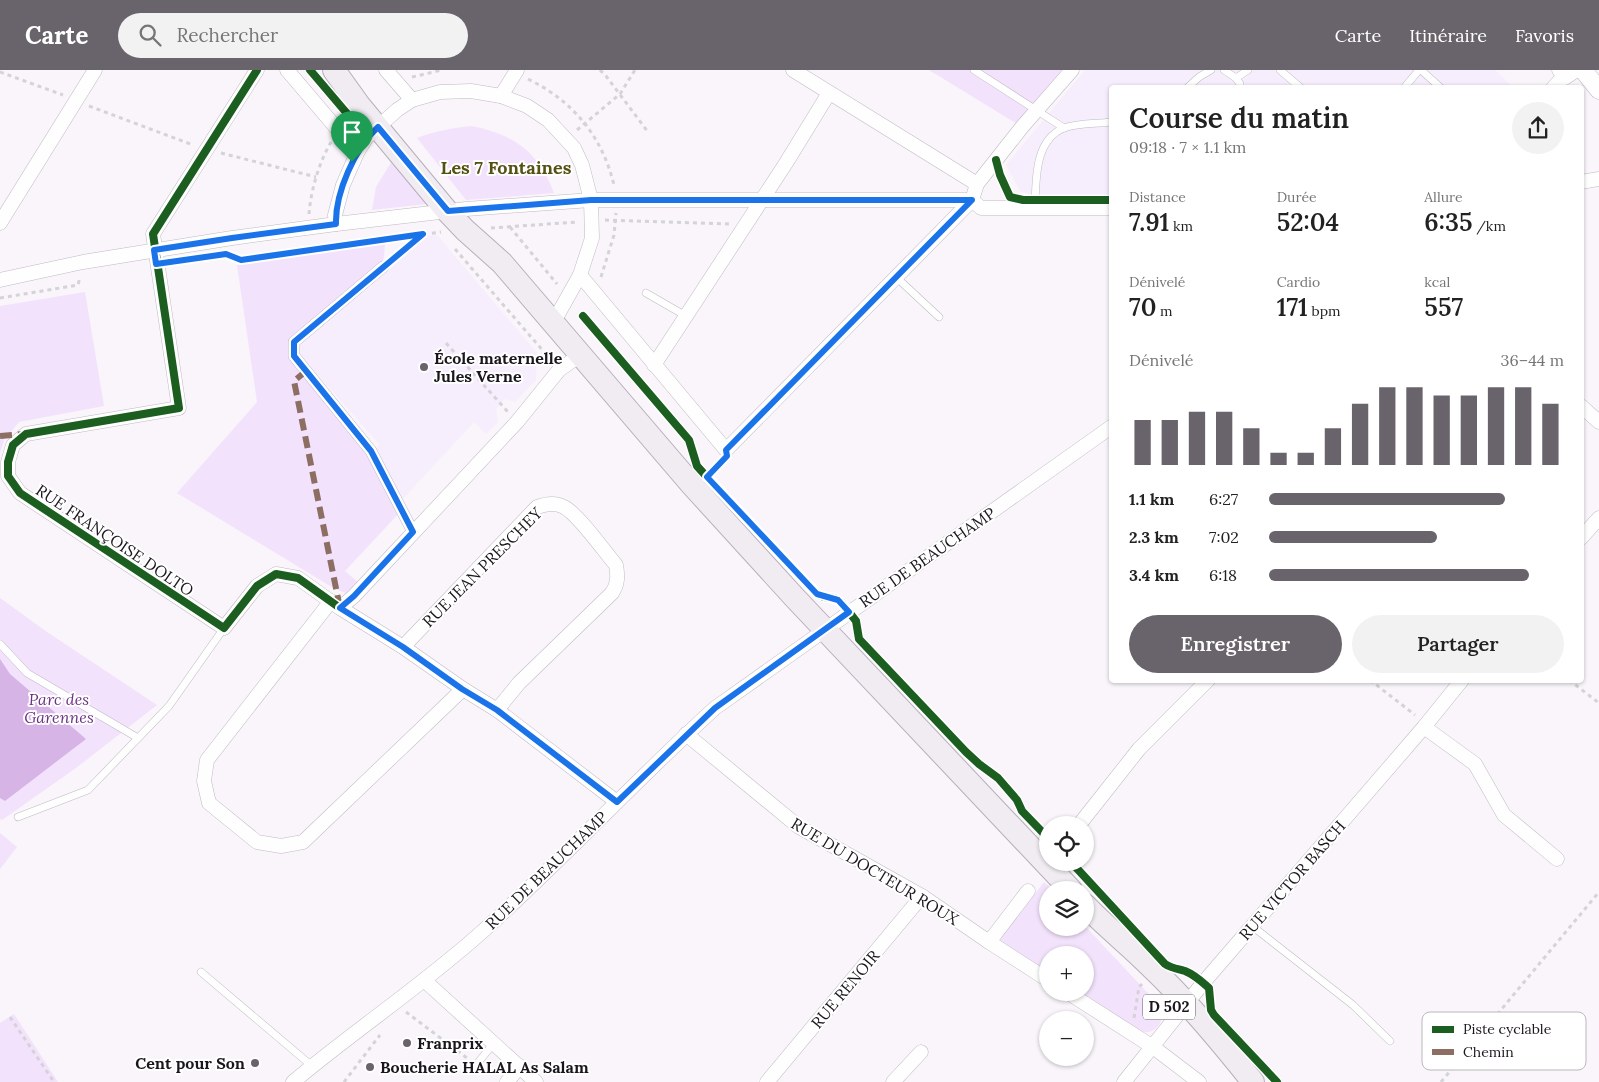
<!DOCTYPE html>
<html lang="fr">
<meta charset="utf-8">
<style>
body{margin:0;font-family:Lora,serif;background:#f2f2f2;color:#222;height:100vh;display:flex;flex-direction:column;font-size:19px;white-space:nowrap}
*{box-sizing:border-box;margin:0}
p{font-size:16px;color:#767676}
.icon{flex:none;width:28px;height:28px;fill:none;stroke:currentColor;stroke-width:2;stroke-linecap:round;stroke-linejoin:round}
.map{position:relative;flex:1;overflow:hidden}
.drawer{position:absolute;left:1109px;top:15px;width:475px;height:598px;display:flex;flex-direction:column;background:#fff;border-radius:5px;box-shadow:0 1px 4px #0004}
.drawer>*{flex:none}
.fabs{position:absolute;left:1039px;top:746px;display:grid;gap:10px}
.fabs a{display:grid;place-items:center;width:55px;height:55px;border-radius:50%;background:#fff;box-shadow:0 1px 4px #0004;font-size:25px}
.pin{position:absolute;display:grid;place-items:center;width:42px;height:42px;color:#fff;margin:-51px -21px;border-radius:50% 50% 50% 0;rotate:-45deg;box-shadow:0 0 5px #0007}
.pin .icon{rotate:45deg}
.round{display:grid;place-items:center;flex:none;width:52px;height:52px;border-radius:26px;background:#f2f2f2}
.headline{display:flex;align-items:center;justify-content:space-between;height:85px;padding:0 20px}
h1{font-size:28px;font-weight:600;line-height:38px}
.figures{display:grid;grid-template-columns:repeat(3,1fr);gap:8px;height:85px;padding:5px 20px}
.figures div{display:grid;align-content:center}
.figures b{font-size:25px;font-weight:600}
.figures small{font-size:14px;font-weight:400}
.figures p{font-size:14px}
.chart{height:140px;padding:10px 20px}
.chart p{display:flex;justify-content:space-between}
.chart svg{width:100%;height:90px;margin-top:5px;stroke:#69646b;stroke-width:6}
.action{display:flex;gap:10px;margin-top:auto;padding:10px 20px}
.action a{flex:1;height:58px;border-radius:30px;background:#69646b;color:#fff;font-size:20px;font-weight:600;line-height:58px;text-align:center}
.action a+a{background:#f2f2f2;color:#222}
ul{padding:0 20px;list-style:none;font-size:16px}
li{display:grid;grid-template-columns:80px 60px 1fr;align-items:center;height:38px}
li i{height:12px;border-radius:6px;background:#69646b}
header{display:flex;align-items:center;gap:30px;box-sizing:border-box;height:70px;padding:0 25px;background:#69646b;color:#fff}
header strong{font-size:24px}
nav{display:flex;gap:28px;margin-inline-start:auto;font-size:18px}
.search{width:350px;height:45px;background:#f2f2f2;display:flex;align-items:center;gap:12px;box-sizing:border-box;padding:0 18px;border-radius:28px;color:#767676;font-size:19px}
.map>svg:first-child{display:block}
</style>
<header>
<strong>Carte</strong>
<div class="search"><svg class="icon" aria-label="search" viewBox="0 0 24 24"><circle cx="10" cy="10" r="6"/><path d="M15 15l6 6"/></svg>Rechercher</div>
<nav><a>Carte</a><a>Itinéraire</a><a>Favoris</a></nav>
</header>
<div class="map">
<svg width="1599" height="1012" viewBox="0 0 1599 1012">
<rect width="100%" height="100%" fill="#f9f5fb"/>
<g fill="#f7eefd">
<path d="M1085,0H1495L1513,17L1111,18V126H1036L1020,121L1006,95Z"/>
<path d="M437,165L537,283L536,310L515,332L505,329L496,339L498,352L486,364L474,352L401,431L374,380L380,375L299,284L300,270L425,166Z"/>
</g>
<g fill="#f3e2fc">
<path d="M929,0H1072L1022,57Z"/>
<path d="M472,56C515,65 538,82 554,123L466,130L417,68C435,61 452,58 472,56Z"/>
<path d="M395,86L436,133L372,140L376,117Z"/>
<path d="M385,174L383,197L294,272V286L376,389L402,440L345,501L359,513L354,526L335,519L177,423L257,332L237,195Z"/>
<path d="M85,222L104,336L19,352L4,370L0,383V236Z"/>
<path d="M0,528L47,562L157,635L76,698L2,750L0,749Z"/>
<path d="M0,763L17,777L0,799Z"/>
<path d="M1044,812L1052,820H1048V858H1085V856L1160,936C1162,944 1163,952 1156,958C1154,960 1149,963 1146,962C1133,962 1091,931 1078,923L1085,922V885H1048L1047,903L999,871Z"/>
<path d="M14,944L58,1012H0V953Z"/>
</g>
<path fill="#d6b4e6" d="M0,589L10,604L86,669L5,731L0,728Z"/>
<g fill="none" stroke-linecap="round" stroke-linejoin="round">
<defs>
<g id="service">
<path d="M974,0L1064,58"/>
<path d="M1224,0L1236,8"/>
<path d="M1280,0L1301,18"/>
<path d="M1421,0L1441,18"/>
<path d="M1187,18L1199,7L1211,0"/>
<path d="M1240,18V14L1236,8L1248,0"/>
<path d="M1404,18L1419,0"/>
<path d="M1035,138C1036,111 1034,70 1064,58C1078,53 1097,54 1111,52"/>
<path d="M896,207L939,247"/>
<path d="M646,223L686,246"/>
<path d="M0,574L27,603L138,668"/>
<path d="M18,747L88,720L169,636L224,558"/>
<path d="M1252,856L1353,935L1390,971"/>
<path d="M201,902L312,996"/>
<path d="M476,995L494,973"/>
</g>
<path id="pedestrian" d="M383,197L294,272V286L371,381L413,462"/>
<g id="minor">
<path d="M257,0L153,164L179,338L26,364L13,375L8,392V406L20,423L224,558L257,516L276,504L298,508L340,538L403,577L463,619L497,640L617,732"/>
<path d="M287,0L338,60L358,81"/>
<path d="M386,0L412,30"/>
<path d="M793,0L977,114"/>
<path d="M1553,18L1564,6L1559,0"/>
<path d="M501,26L517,0"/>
<path d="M1581,112L1599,109"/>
<path d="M0,153L95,0"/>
<path d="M336,154L335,145L343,115L358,81L367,67L397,40L412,30L440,22L471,21L501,26L527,36L548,50L574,78L582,95L591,130L592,168L580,205L553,253"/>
<path d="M580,205L726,380L972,130L977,114L1022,57L1072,0"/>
<path d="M0,210L83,192L232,168L336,154L466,139L591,130H972L981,138H1111"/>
<path d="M654,295L786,93L829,23"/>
<path d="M1581,336L1599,352"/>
<path d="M1581,468L1599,448"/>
<path d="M331,531L207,690L204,711L209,733L257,772L281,776L303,772L463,619"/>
<path d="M340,538L354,526L517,352L559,300L580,285"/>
<path d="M403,577L537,437C545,434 555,432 564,437C578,444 604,481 616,495C618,506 618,514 612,523L519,613L497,640"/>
<path d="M1424,657L1475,694L1504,745L1557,789"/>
<path d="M686,664L799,757L922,826L989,872L1048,910"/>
<path d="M1079,755L1139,679L1208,610"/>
<path d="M989,872L1028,821"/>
<path d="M424,910L536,1012"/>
<path d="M1067,922L1153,977L1199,1012"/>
<path d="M293,1012C355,960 423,915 483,861C563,789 636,710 715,638L1111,357"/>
<path d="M507,1012L520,996"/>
<path d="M767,1012L922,826"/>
<path d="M893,1012L921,982"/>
<path d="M1124,1012L1203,913L1424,657L1462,610"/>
</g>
<g id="tertiary">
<path d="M1583,0L1599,20"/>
<path d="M1564,6L1573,0"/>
</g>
<g id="primary">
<path d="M334,0L359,35L447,141L465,160L502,193L692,415L795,528L1071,820"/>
<path d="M1085,835C1105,856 1128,874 1149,895C1187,931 1220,971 1253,1012"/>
</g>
</defs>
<use href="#service" stroke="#bfbbc1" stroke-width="8"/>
<use href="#pedestrian" stroke="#bfbbc1" stroke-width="12"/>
<use href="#minor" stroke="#bfbbc1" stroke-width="15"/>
<use href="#tertiary" stroke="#bfbbc1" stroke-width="19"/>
<use href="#primary" stroke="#b7afbb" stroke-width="24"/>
<g stroke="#d4d3d6" stroke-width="3" stroke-dasharray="4 4" stroke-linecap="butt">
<path d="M600,0L606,6L648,62"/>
<path d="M0,2L63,25"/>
<path d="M412,7L442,0"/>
<path d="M528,9C573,31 602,66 614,115"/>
<path d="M89,36L193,75"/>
<path d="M577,60L620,24L635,0"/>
<path d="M221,83L316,107"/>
<path d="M309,144C311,119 319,93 331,72"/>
<path d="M605,150L729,154"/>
<path d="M510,157L557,214"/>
<path d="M491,158L577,152"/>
<path d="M455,179L551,290"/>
<path d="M227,184L241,190L441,162"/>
<path d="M393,189L423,164"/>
<path d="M601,207L614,165L616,143"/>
<path d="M0,228L78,215L80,207"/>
<path d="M446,273L508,342"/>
<path d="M1370,610L1415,645"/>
<path d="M1569,610L1599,633"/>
<path d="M406,942L467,988"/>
<path d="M10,947L54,1012"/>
<path d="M1134,948L1139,917L1142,914"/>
<path d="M344,1012L380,965"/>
<path d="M1441,1012L1599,822"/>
</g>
<use href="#service" stroke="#fefefe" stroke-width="7"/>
<use href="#pedestrian" stroke="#fefefe" stroke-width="11"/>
<use href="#minor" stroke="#fefefe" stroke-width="14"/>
<use href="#tertiary" stroke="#fefefe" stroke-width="18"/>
<use href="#primary" stroke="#f0ecf2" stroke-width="22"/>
<g stroke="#8d6e63" stroke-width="6" stroke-dasharray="12 6" stroke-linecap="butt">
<path d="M383,197L294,272V286L371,381L413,462"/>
<path d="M306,301L294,311L340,538"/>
<path d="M0,366L25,364"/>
</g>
<defs>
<g id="cycleway">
<path d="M257,0L153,164L179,338L26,364L13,375L8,392V406L20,423L224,558L257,516L276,504L298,508L340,538L403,577L463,619L497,640L617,732"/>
<path d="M310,0L367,67"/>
<path d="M996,90L1000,105L1010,127L1023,130H1111"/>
<path d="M583,246L689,370L697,396L707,407L817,524L824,527L834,528L842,533L856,551L859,569L966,682L979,694L998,708L1017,730L1022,741L1048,768"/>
<path d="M1071,792L1165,894C1171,898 1178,899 1185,901C1195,905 1201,911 1209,918L1211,940L1214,945L1277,1012"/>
</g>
</defs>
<use href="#cycleway" stroke="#fff" stroke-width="11"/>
<use href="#cycleway" stroke="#1b5e20" stroke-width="8"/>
</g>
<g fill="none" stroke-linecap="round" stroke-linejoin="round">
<defs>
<path id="route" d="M378,57L448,141L591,130H972L726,380L727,386L707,407L817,524L838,530L849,542L715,638L617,732L497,640L462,619L403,577L340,538L354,526L413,462L371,381L294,286V272L423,164L241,190L226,184L156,194L154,180L232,168L336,154C335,123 355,78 378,57Z"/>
</defs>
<use href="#route" stroke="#fff" stroke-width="10"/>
<use href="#route" stroke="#1a73e8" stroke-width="6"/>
</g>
<g fill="#69646b" stroke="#fff" stroke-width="2">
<circle cx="424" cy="297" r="5"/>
<circle cx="407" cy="973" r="5"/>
<circle cx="255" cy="993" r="5"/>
<circle cx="370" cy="997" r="5"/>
</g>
<g text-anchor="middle" stroke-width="4" stroke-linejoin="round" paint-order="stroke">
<rect fill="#fff" stroke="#5f5c61" stroke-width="1" x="1143" y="924.5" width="52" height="25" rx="4"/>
<g font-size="15" font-weight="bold" fill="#1b161d">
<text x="1169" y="942">D 502</text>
</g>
<g font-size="16" font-weight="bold" fill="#1b161d" stroke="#fff" text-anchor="start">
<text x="434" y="294">École maternelle<tspan x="434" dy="18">Jules Verne</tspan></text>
<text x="417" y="979">Franprix</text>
<text x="245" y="999" text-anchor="end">Cent pour Son</text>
<text x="380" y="1003">Boucherie HALAL As Salam</text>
</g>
<g font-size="16" fill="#1b161d" stroke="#fff">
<text transform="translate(115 470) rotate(34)" y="6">RUE FRANÇOISE DOLTO</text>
<text transform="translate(927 487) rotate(-35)" y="6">RUE DE BEAUCHAMP</text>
<text transform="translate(482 497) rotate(-45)" y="6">RUE JEAN PRESCHEY</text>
<text transform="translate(546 800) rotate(-44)" y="6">RUE DE BEAUCHAMP</text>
<text transform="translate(875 801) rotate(31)" y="6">RUE DU DOCTEUR ROUX</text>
<text transform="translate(1292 810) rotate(-49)" y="6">RUE VICTOR BASCH</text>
<text transform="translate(845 919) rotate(-50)" y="6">RUE RENOIR</text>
</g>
<g font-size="16" font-style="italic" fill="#6c3384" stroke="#fff">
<text x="59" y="635">Parc des<tspan x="59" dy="18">Garennes</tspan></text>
</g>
<g font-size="18" font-weight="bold" fill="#555113" stroke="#fff">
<text x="506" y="104">Les 7 Fontaines</text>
</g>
</g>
<rect x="1422" y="942" width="164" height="58" rx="8" fill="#fff" stroke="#bbb9bb" stroke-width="1"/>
<rect x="1432" y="956" width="22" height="7" fill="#1b5e20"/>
<rect x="1432" y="979" width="22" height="6" fill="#8d6e63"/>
<g font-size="14" fill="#1b161d">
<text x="1463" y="964">Piste cyclable</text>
<text x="1463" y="987">Chemin</text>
</g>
</svg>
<div class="fabs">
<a><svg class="icon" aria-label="locate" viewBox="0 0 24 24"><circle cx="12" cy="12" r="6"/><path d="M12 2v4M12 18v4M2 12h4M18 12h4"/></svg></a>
<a><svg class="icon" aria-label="layers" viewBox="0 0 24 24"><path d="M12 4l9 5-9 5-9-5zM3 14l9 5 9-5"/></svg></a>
<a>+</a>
<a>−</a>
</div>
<div class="pin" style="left:352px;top:92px;background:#1e9e55"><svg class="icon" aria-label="arrive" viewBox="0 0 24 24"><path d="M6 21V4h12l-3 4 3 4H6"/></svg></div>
<section class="drawer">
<div class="headline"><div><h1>Course du matin</h1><p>09:18 · 7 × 1.1 km</p></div><a class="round"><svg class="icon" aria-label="share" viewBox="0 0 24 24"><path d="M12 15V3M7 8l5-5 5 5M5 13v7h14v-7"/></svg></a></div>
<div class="figures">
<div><p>Distance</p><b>7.91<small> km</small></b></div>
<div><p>Durée</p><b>52:04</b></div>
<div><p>Allure</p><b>6:35<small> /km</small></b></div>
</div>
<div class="figures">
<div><p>Dénivelé</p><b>70<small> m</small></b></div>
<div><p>Cardio</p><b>171<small> bpm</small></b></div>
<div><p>kcal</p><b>557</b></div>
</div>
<div class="chart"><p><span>Dénivelé</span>36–44 m</p>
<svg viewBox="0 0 160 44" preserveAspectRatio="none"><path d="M5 44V22M15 44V22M25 44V18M35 44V18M45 44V26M55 44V38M65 44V38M75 44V26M85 44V14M95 44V6M105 44V6M115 44V10M125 44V10M135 44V6M145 44V6M155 44V14"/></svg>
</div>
<ul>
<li><b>1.1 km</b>6:27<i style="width:80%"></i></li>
<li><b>2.3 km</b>7:02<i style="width:57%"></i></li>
<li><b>3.4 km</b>6:18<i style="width:88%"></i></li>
</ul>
<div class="action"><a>Enregistrer</a><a>Partager</a></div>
</section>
</div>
